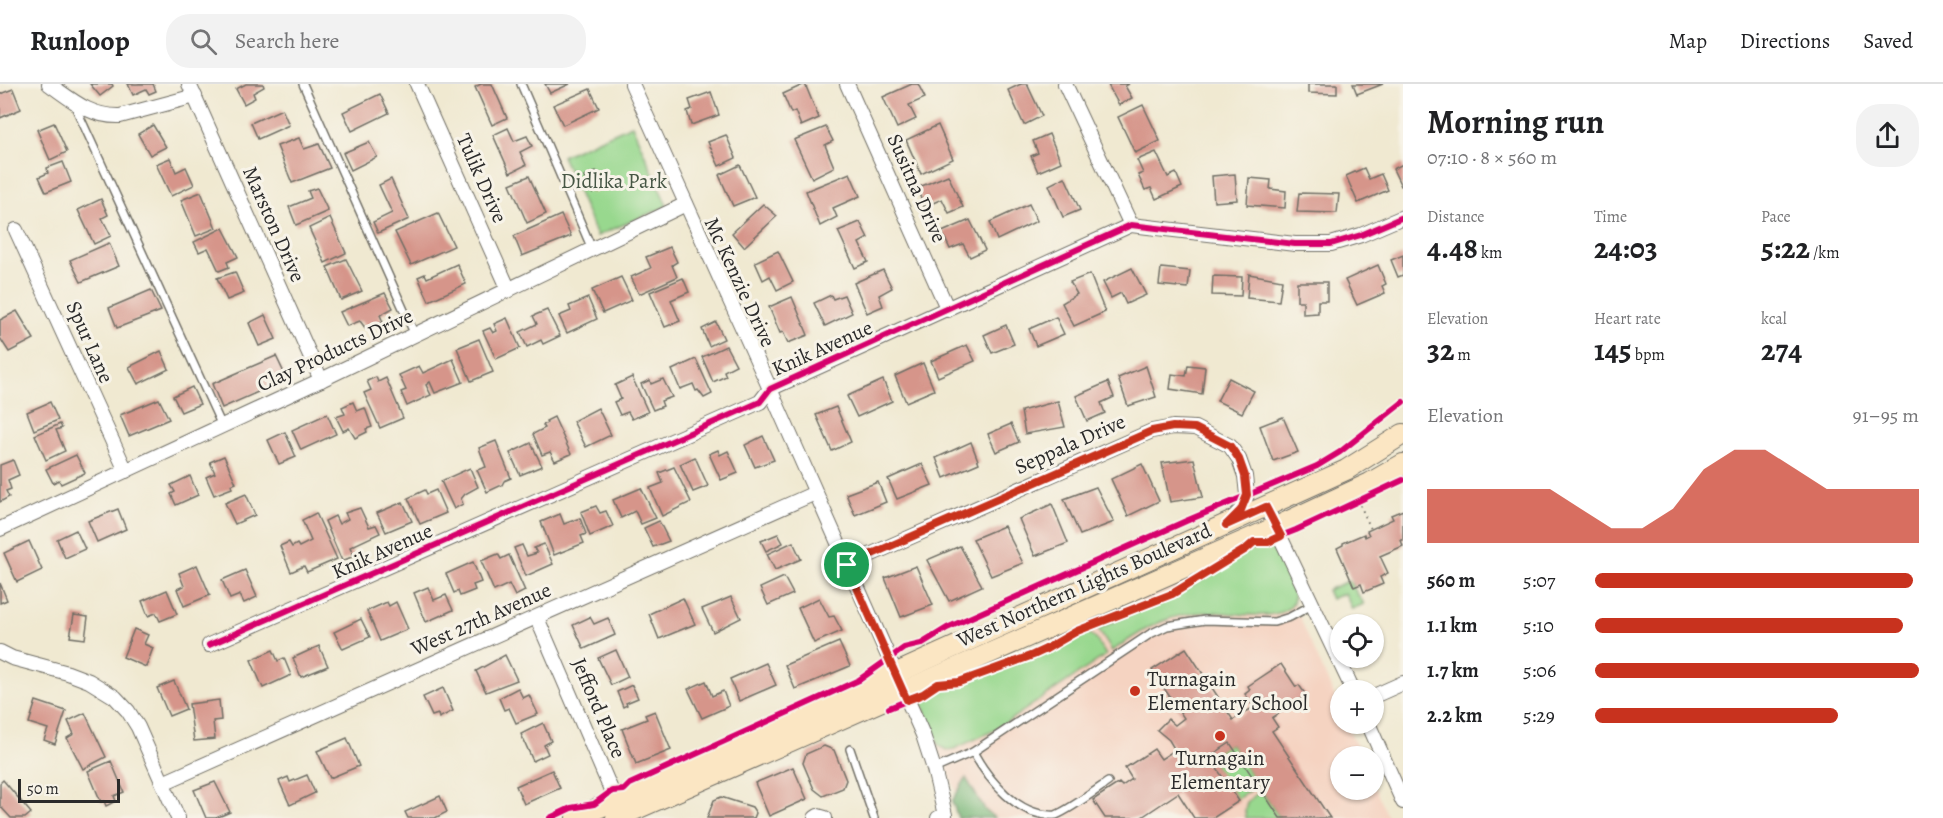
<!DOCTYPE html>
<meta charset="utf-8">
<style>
body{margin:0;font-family:Alegreya,serif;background:#f2f2f2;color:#202124;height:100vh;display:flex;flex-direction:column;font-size:22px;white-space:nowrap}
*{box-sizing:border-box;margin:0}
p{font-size:20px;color:#757577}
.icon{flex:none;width:33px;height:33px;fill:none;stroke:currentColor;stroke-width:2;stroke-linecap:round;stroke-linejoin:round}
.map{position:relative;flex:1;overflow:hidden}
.details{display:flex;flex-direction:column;background:#fff;width:540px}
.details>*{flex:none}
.controls{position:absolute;left:1330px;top:530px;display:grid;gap:12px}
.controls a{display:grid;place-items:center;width:54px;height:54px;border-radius:50%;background:#fff;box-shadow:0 2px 4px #0004;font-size:30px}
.scale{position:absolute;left:18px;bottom:15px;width:102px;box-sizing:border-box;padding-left:6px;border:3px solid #2b2b2b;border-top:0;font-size:16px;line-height:21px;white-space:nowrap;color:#2b2b2b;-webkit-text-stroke:4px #f7f3e8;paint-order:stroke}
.pin{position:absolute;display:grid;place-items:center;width:51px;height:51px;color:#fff;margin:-26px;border:3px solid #fff;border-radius:50%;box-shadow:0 2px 6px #0007}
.round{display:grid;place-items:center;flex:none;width:63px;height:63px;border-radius:24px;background:#f2f2f2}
.overview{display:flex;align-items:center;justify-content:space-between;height:102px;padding:0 24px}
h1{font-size:33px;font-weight:600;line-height:45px}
.figures{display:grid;grid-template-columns:repeat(3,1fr);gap:9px;height:102px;padding:6px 24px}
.figures div{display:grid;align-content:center}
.figures b{font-size:30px;font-weight:600}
.figures small{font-size:16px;font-weight:400}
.figures p{font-size:16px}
.chart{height:168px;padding:12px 24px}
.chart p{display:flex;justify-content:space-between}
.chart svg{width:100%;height:108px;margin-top:6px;fill:#c8321e;opacity:.7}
ul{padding:0 24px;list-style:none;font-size:20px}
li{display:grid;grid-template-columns:96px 72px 1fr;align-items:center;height:45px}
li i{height:15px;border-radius:8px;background:#c8321e}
header{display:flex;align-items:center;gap:36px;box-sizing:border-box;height:84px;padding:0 30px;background:#fff;border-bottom:2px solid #e0e0e0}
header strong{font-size:28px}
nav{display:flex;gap:33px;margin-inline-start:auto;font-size:21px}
.search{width:420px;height:54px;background:#f2f2f2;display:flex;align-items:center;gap:15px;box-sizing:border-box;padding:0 21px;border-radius:24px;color:#757577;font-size:22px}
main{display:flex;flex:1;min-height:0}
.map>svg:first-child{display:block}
</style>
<header>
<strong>Runloop</strong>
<div class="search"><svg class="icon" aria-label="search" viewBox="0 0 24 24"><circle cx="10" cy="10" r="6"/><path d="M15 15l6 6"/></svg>Search here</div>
<nav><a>Map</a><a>Directions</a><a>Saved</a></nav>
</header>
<main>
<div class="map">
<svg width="1403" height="734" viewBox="0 0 1403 734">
<rect width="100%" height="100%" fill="#f7f3e8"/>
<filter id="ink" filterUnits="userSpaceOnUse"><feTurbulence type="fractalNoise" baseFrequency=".0167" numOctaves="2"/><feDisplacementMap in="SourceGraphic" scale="12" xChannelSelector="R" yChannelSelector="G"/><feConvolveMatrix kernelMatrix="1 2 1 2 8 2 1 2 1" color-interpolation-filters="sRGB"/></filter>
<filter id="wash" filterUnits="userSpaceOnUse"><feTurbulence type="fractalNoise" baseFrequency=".008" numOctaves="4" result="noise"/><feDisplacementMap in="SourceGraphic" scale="24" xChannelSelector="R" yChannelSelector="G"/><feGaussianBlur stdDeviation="1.35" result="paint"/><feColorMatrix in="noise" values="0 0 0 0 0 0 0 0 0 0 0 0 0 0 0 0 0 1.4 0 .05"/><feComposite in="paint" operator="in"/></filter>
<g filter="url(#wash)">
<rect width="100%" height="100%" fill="#f0e9d1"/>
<path fill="#f5d3c1" d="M1268,461L1341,627V639H1346L1361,672H1341V705H1374V702L1388,734H968L916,616L1220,481Z"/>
<g fill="#98d88e" stroke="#62825c" stroke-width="1.5">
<path d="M632,41L667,122L597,152L562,72Z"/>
<path d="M1256,459L1264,462L1270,459C1276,470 1298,507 1293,518C1284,540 1229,528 1210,528C1167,529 1146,544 1112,567L1098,545L1138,526L1177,510L1228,481Z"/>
<path d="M1349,497L1364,520L1352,525L1345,509L1331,515L1327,506Z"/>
<path d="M1086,547L1096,555L1106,571L995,646L954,665L947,666L939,662L921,618L929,612V608C939,599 952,603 964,598C989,588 1015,580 1039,569C1055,563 1070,552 1086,547Z"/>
<path d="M1230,659L1258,701L1237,715L1209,673Z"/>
<path d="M1261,706L1280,734H1246L1245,726L1247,718Z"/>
</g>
<path fill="#7ab879" stroke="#527252" stroke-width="1.5" d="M966,694L985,726L995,734H958L952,717Z"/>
<g id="blocks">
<g fill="#d6958a">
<path d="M90,0H112L113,2L100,12Z"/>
<path d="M128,0H153L156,7L149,10L146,5L133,11Z"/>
<path d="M246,0H263L264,3L253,9L255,14L244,20L236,5Z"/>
<path d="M481,0H492L507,34L492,41L475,3Z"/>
<path d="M545,0H570L550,9Z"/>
<path d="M805,0L819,34L801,42L795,27L791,29L783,10Z"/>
<path d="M912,0H918L925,14L909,21L916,35L897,44L883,13Z"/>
<path d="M1021,0H1027L1042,32L1024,41L1008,6Z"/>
<path d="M1111,0H1129L1125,2L1132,14L1119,21L1108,1Z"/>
<path d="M1308,0H1337V10L1308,9Z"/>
<path d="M1353,0H1383L1357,10Z"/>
<path d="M13,5L21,25L0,34V10Z"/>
<path d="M590,5L599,24L563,41L553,21Z"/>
<path d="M711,8L719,31L691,41L687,27L692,25L689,16Z"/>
<path d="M380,10L389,29L352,47L343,28Z"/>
<path d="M1143,21L1160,57L1135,69L1118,33Z"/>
<path d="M282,25L289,41L258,55L251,39Z"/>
<path d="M54,39L67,68L50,76L37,46Z"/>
<path d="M153,41L166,63L150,71L138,50Z"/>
<path d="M938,41L953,75L921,90L906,56Z"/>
<path d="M826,43L833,57L825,61L834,83L812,94L794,56Z"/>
<path d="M508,44L514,57L527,52L532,62L520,68L526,81L510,89L493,51Z"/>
<path d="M1049,50L1061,78L1038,88L1031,72L1038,69L1033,57Z"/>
<path d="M726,51L736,74L719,82L708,58Z"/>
<path d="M299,54L304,65L319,60L330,84L292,99L277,62Z"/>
<path d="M369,58L377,73L351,86L343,69Z"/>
<path d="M1156,68L1168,93L1176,89L1182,103L1156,115L1151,104L1145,106L1138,91L1143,89L1137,76Z"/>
<path d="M170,74L176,88L186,83L194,101L171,112L156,80Z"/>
<path d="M63,78L71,98L46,108L39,93L48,89L47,84Z"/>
<path d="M1403,80V101L1401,102L1393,85Z"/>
<path d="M740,81L755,113L733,122L719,91Z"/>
<path d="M1364,84L1369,95L1381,90L1388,106L1358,119L1346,92Z"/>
<path d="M596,87L604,103L592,109L584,93Z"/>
<path d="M850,89L860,112L833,124L837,133L820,142L806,107Z"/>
<path d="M1235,90L1237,116L1214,118L1212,92Z"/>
<path d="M948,91L963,123L949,129L942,115L924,123L917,104Z"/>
<path d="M529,92L546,130L527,139L510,100Z"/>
<path d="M1065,93L1080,126L1063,133L1049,101Z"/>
<path d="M1249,94L1271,96L1270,105L1286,107L1285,124L1247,121Z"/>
<path d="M391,95L409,135L378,149L373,138L392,129L379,101Z"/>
<path d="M317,104L328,127L296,141L289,123L311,114L308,107Z"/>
<path d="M201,108L216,144L196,152L181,116Z"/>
<path d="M1299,109L1339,110L1337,129L1297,128Z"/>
<path d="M101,115L108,131L102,134L111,152L94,160L78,126Z"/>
<path d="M763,120L777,132L744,163L732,149Z"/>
<path d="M1029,120L1037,137L997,156L990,138Z"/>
<path d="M438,129L454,162L411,181L395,148Z"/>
<path d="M561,131L571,152L522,172L514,152Z"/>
<path d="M330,134L346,169L325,179L309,144Z"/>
<path d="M970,136L985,166L970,173L963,160L950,165L942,148Z"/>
<path d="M860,138L868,154L859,159L868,178L855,184L838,147Z"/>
<path d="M223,144L238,173L227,178L229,183L219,187L208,164L199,168L194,158Z"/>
<path d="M109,159L119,182L81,198L70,176Z"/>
<path d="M670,163L677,178L672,181L677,193L639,210L631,193L651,184L646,173Z"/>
<path d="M778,167L793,198L777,206L770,192L763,196L755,178Z"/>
<path d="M1403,171V191L1398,193L1391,176Z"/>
<path d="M346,175L362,207L341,216L327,183Z"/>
<path d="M457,180L466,200L429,217L418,193L425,190L427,194Z"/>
<path d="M1378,181L1386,200L1382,202L1385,209L1357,221L1345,196Z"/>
<path d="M1132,184L1146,211L1126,220L1121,209L1111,214L1103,198Z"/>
<path d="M1161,184L1190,187L1188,204L1159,201Z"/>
<path d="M883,186L892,204L879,211L883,222L867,229L854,199Z"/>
<path d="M235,188L244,209L227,216L217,194Z"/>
<path d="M1090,190L1105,228L1074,242L1062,219L1077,210L1070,198Z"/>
<path d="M1249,190L1282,196L1279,217L1247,214Z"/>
<path d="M1213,192L1242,193L1241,212L1212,211Z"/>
<path d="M621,193L632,216L603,229L592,206Z"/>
<path d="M683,194L689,208L671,216L680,237L665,243L650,208Z"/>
<path d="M1297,198H1327V217H1318V229L1303,230V217H1297Z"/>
<path d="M151,206L161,227L117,244L109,224Z"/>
<path d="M385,209L393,224L380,231L383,238L366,245L360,237L347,242L340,228Z"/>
<path d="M831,211L833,215L844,211L852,229L825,242L814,219Z"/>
<path d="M792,213L808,251L788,259L783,248L780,249L769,223Z"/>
<path d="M588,214L597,235L567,249L559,232L571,227L569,222Z"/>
<path d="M547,226L560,252L543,260L541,256L527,263L520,248L537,240L533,232Z"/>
<path d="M17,227L34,255L9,268L0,254V236Z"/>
<path d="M265,231L276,255L259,262L249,239Z"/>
<path d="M1056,233L1064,250L1036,262L1029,245Z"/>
<path d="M507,234L520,264L496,275L483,247L490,244L493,249L497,247L494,240Z"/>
<path d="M716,238L724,255L709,262L702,245Z"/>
<path d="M1006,241L1014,260L992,269L984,251Z"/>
<path d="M479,255L493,288L471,297L457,264Z"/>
<path d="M967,261L975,277L938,293L931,277Z"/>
<path d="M726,262L736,281L724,287L726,292L713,298L702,273Z"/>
<path d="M161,267L169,285L138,300L129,283Z"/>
<path d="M276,272L287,295L222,324L212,300Z"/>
<path d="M453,275L463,298L435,309L430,298L426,301L431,311L407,322L401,308L406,306L399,291L419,282L423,289Z"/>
<path d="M696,275L712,310L704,314L698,306L696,307L693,300L680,305L672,286Z"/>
<path d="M923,279L934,306L906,318L895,292Z"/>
<path d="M1188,281L1205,283L1202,310L1170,305L1172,290L1186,292Z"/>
<path d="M1146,282L1156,313L1128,322L1118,294Z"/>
<path d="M376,293L378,298L386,294L403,334L380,344L364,309L371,306L367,297Z"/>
<path d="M632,293L648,328L632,335L628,328L620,331L614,318L621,315L615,301Z"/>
<path d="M1229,294L1254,307L1242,329L1217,317Z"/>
<path d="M663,295L672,313L661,317L663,322L653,326L641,300L650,296L651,300Z"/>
<path d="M883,296L892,317L857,333L847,312Z"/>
<path d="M1108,298L1114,313L1101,319L1105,329L1087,337L1076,312Z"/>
<path d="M192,303L200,320L181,328L173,312Z"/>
<path d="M159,315L169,335L129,352L120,331Z"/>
<path d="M1058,317L1065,343L1025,350L1021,327Z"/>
<path d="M50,318L58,336L34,346L27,328Z"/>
<path d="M353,318L357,327L365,324L372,343L366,345L367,348L355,354L349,344L343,347L336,333L345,330L342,323Z"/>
<path d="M836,323L851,358L832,367L816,331Z"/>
<path d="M598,324L611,351L586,363L573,337Z"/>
<path d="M327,330L336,350L301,366L292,346Z"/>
<path d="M554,333L571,370L555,377L550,368L542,371L533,350L545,344L543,341L547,339L546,337Z"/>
<path d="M1283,333L1298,368L1273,377L1260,342Z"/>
<path d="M60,340L62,344L56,346L65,367L46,376L35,351Z"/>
<path d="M1011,340L1019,358L996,368L988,350Z"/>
<path d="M285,348L296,373L279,380L268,356Z"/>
<path d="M763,352L774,376L755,383L745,361Z"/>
<path d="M496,357L511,394L504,397L502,401L487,408L477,386L486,383L479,364Z"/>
<path d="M971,358L979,379L944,394L936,374Z"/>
<path d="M531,359L542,382L520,391L510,369Z"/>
<path d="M718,366L720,371L728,367L738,389L721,396L709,370Z"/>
<path d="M76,371L85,389L61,400L59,396L53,399L46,385Z"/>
<path d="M224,372L236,399L231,401L232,404L214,411L206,393L215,389L210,378Z"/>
<path d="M695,373L708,402L693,408L680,380Z"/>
<path d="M1194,375L1203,413L1170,418L1162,379Z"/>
<path d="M13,376L19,391L8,396L11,405L6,407L9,413L0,418V381Z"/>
<path d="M922,380L932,401L897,415L888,395Z"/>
<path d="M1142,380L1159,417L1128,432L1111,395Z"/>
<path d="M674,383L691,418L662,432L650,404L663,399L659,389Z"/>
<path d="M470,384L478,403L465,410L461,415L463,420L454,425L441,397Z"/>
<path d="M190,392L198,411L176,421L171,410L175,408L171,401Z"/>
<path d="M878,398L886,418L855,431L846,410Z"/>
<path d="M1096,403L1114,438L1080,451L1064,415Z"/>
<path d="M641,404L656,434L641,440L635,427L621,434L613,416Z"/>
<path d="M425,406L427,410L436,406L446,429L420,440L408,414Z"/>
<path d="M246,410L255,431L235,440L225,419Z"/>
<path d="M403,418L412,437L386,448L377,429Z"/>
<path d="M1052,420L1068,459L1035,472L1019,435Z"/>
<path d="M596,422L600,429L606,427L613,442L590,452L581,428Z"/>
<path d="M360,424L369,443L376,441L380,449L350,463L354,472L342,477L325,437L335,432L339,440L348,435L345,429Z"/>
<path d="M118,425L126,445L97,458L88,437Z"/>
<path d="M1403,426V456H1401L1403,462L1380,472L1388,489L1380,493L1383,500L1364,508L1361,500L1354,503L1337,464L1343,461V459L1364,450L1365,453L1369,451L1367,447L1393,435L1391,431Z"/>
<path d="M316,429L337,475L307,488L304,482L291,488L280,462L289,458L292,463L297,460L299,463L311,457L302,436Z"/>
<path d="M560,430L564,440L580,434L586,450L581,452L584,459L554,471L541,438Z"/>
<path d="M659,437L669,457L653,463L644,444Z"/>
<path d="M1004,442L1023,479L991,492L973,455Z"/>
<path d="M76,446L85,465L65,474L57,455Z"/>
<path d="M778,450L783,459L766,467L761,457Z"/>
<path d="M29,457L42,486L17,498L4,469Z"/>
<path d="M793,458L801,475L775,486L767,470Z"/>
<path d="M544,460L553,480L526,492L514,464L522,461L527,472L537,469L534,464Z"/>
<path d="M960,462L982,502L949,517L927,476Z"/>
<path d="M498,470L501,475L509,471L525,507L515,512L509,500L494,507L481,477Z"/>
<path d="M473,478L481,498L473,501L475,506L460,512L458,507L454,509L446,490Z"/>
<path d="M197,481L210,511L184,522L177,505L184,502L179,489Z"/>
<path d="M916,482L933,521L901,533L885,494Z"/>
<path d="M245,486L257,513L244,519L240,511L230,515L222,496Z"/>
<path d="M784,493L793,510L768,521L760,504Z"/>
<path d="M0,499L7,516L0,519Z"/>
<path d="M428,503L434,516L446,511L453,526L426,538L414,509Z"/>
<path d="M167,506L177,530L160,537L156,529L148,532L142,517Z"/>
<path d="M731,513L741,534L713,548L702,525Z"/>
<path d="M683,514L695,540L659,555L649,530Z"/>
<path d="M819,514L829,533L834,532L842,547L814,559L798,524Z"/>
<path d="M387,518L389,522L396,518L408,545L380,557L367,527Z"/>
<path d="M74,531L88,533L85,555L70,553Z"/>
<path d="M590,533L594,540L608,534L615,551L584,565L573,541Z"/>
<path d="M361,535L370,553L343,565L334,548Z"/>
<path d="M134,545L148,551L144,560L153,564L146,583L123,573Z"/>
<path d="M839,558L850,582L795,605L785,581Z"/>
<path d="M319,562L328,582L301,593L293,574Z"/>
<path d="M1186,564L1233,636L1254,623L1245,610L1250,606L1248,602L1281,580L1296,603L1299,601L1306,611L1272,634L1278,643L1272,647L1330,734H1280L1230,659L1209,673L1239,717L1213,734H1194L1178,709L1142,733L1143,734H1105L1093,716L1119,699L1122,702L1132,695L1125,684L1154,665L1161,675L1175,666L1169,656L1157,646L1168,635L1175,641L1184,634L1152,586Z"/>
<path d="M273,566L278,577L284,574L291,591L263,604L251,576Z"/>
<path d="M616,566L628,593L611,601L598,574Z"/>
<path d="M505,571L517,596L486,608L476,587Z"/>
<path d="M766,579L776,601L739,617L730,595Z"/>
<path d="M174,597L186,625L169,632L157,604Z"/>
<path d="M706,597L712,612L723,607L729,622L702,634L688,605Z"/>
<path d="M632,601L638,614L626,619L627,621L623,623L617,608Z"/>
<path d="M443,604L453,627L439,634L438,630L432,632L423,613Z"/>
<path d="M518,604L523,614L529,611L538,630L516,639L509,624L504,626L499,614Z"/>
<path d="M219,616L221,636L213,637L215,655L194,657L189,620Z"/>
<path d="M36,617L66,627L55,660L44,656L48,645L29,639Z"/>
<path d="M655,627L671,666L636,680L622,645L647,635L645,631Z"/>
<path d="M85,629L106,673L83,685L67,654L74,650L68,637Z"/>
<path d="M543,639L551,657L544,661L548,670L533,677L521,650Z"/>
<path d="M347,654L359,682L330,694L317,667Z"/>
<path d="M824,662L834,666L846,696L843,704L823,712L814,705L803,679L806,670Z"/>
<path d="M111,677L124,708L114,712L116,717L106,722L104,717L101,718L88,687Z"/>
<path d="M793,683L807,715L769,732L755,699Z"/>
<path d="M552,686L560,704L524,720L516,702Z"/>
<path d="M307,691L315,709L290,721L279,697L288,693L290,698Z"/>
<path d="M3,696L31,729L25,734H11L0,722V699Z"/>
<path d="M215,698L230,728L216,734H206L194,706Z"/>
<path d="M440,712L447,728L435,734H408L405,728Z"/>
<path d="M721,713L752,723L756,729L754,734H707L714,716Z"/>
</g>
</g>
</g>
<g filter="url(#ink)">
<use href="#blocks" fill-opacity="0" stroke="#706e65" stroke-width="1.5"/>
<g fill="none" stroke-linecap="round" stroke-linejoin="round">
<defs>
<g id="lane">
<path d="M303,0L415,251"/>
<path d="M521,0L592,165"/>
<path d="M74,20L222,342"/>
<path d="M850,665L874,734"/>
<path d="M973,668C988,695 1018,734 1056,731C1069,726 1095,707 1108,698"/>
<path d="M934,685L973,668L1150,550L1167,542L1205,536L1274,538L1290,533L1312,521"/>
</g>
<g id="street">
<path d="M49,0C72,16 90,33 120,32L195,12"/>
<path d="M189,0L321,296"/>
<path d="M417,0L509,206"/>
<path d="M632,0L770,305L923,651L934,685L945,731L938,734"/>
<path d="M847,0L948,226"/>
<path d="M1065,0L1131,141"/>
<path d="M16,146L126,387"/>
<path d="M1266,423L1353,606"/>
<path d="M0,445L321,296L686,120"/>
<path d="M847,481L1152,347L1173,343L1195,344L1230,362L1239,375L1245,392L1247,411L1241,426L1232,435"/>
<path d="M537,534L618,722"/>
<path d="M209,561L760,318L770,305L1131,141L1295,160H1331L1361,151L1403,133"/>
<path d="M0,568L12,574L68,589L89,597L115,613L128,627L138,643L178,734"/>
<path d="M1374,612L1403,599"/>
<path d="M1368,639L1403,718"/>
<path d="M163,699L815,409"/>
<path d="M815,734L818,732L825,734"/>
</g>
<g id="secondary">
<path d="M576,734L1346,386L1403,350"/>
<path d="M616,734L1276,443L1370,399L1403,380"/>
</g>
</defs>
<use href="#lane" stroke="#706e65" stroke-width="10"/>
<use href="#street" stroke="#706e65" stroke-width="16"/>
<use href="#secondary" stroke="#706e65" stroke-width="22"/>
<path stroke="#706e65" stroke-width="2" stroke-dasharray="1.5 4.5" stroke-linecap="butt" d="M1360,421L1371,445"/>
<use href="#lane" stroke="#fff" stroke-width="7"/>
<use href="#street" stroke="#fff" stroke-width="14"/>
<use href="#secondary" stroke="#fbe6c3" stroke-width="20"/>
<defs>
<g id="cycleway">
<path d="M209,561L760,318L770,305L1131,141L1295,160H1331L1361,151L1403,133"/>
<path d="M889,624L923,610L938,600L959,598L1033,571L1046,565L1077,547L1172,510L1246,465L1254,458L1268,457L1296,446L1403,396"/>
<path d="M550,734L571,724L594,720L612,707L624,706L630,700L859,596L904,564L921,560L947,544L1186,437L1317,382L1340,368L1403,318"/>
</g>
</defs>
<use href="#cycleway" stroke="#f7f3e8" stroke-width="10"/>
<use href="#cycleway" stroke="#d6006c" stroke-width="6"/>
</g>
</g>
<g fill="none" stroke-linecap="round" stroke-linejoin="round" filter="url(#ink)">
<defs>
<path id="route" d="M1173,343L1195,344L1230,362L1239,375L1245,392L1247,411L1241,426L1226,441L1266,423L1281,452L1268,458H1254L1246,465L1172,510L1077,547L1046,565L1033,571L959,598L938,600L923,610L907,616L847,481L1152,347Z"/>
</defs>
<use href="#route" stroke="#fff" stroke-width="12"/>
<use href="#route" stroke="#c8321e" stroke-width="8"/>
</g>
<g fill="#c8321e" stroke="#f7f3e8" stroke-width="2">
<circle cx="1135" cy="607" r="6"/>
<circle cx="1220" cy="652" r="6"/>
</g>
<g text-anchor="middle" stroke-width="6" stroke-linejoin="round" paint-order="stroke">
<g font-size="21" fill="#2b2b2b" stroke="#f7f3e8">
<text transform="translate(482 94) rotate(66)" y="7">Tulik Drive</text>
<text transform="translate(917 104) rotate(66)" y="7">Susitna Drive</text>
<text transform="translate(274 140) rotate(66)" y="7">Marston Drive</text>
<text transform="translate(740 198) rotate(65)" y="7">Mc Kenzie Drive</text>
<text transform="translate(90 258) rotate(66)" y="7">Spur Lane</text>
<text transform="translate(822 264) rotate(-24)" y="7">Knik Avenue</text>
<text transform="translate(335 266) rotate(-25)" y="7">Clay Products Drive</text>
<text transform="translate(1070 360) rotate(-24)" y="7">Seppala Drive</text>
<text transform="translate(382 467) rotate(-24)" y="7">Knik Avenue</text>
<text transform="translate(1084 501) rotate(-24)" y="7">West Northern Lights Boulevard</text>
<text transform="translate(481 535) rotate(-24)" y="7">West 27th Avenue</text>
<text transform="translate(599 624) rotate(67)" y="7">Jefford Place</text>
</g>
<g font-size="21" fill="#465644" stroke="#f7f3e8">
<text x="614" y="104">Didlika Park</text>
</g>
<g font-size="21" fill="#2b2b2b" stroke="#f7f3e8" text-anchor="start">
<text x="1147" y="602">Turnagain<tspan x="1147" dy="24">Elementary School</tspan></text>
<text x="1220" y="681" text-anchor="middle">Turnagain<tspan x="1220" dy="24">Elementary</tspan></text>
</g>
</g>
</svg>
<div class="controls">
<a><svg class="icon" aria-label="locate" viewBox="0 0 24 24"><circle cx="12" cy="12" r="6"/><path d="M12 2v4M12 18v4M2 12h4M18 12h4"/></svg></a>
<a>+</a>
<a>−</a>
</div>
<div class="scale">50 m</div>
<div class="pin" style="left:847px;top:481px;background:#1e9e55"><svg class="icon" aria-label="arrive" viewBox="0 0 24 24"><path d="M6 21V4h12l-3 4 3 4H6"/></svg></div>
</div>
<section class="details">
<div class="overview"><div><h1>Morning run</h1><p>07:10 · 8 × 560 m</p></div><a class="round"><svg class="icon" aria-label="share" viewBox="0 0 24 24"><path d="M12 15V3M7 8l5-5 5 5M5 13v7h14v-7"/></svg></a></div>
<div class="figures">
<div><p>Distance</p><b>4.48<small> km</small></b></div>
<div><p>Time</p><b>24:03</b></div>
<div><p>Pace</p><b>5:22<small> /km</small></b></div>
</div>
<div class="figures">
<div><p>Elevation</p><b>32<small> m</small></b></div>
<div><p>Heart rate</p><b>145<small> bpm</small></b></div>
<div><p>kcal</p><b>274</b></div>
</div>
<div class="chart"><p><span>Elevation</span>91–95 m</p>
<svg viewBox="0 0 160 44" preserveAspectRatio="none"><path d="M0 44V22L10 22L20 22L30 22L40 22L50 30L60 38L70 38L80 30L90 14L100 6L110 6L120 14L130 22L140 22L150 22L160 22V44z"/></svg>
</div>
<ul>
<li><b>560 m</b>5:07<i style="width:98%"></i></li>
<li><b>1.1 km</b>5:10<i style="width:95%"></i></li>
<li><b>1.7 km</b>5:06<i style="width:100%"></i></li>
<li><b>2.2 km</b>5:29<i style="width:75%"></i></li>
</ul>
</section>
</main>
